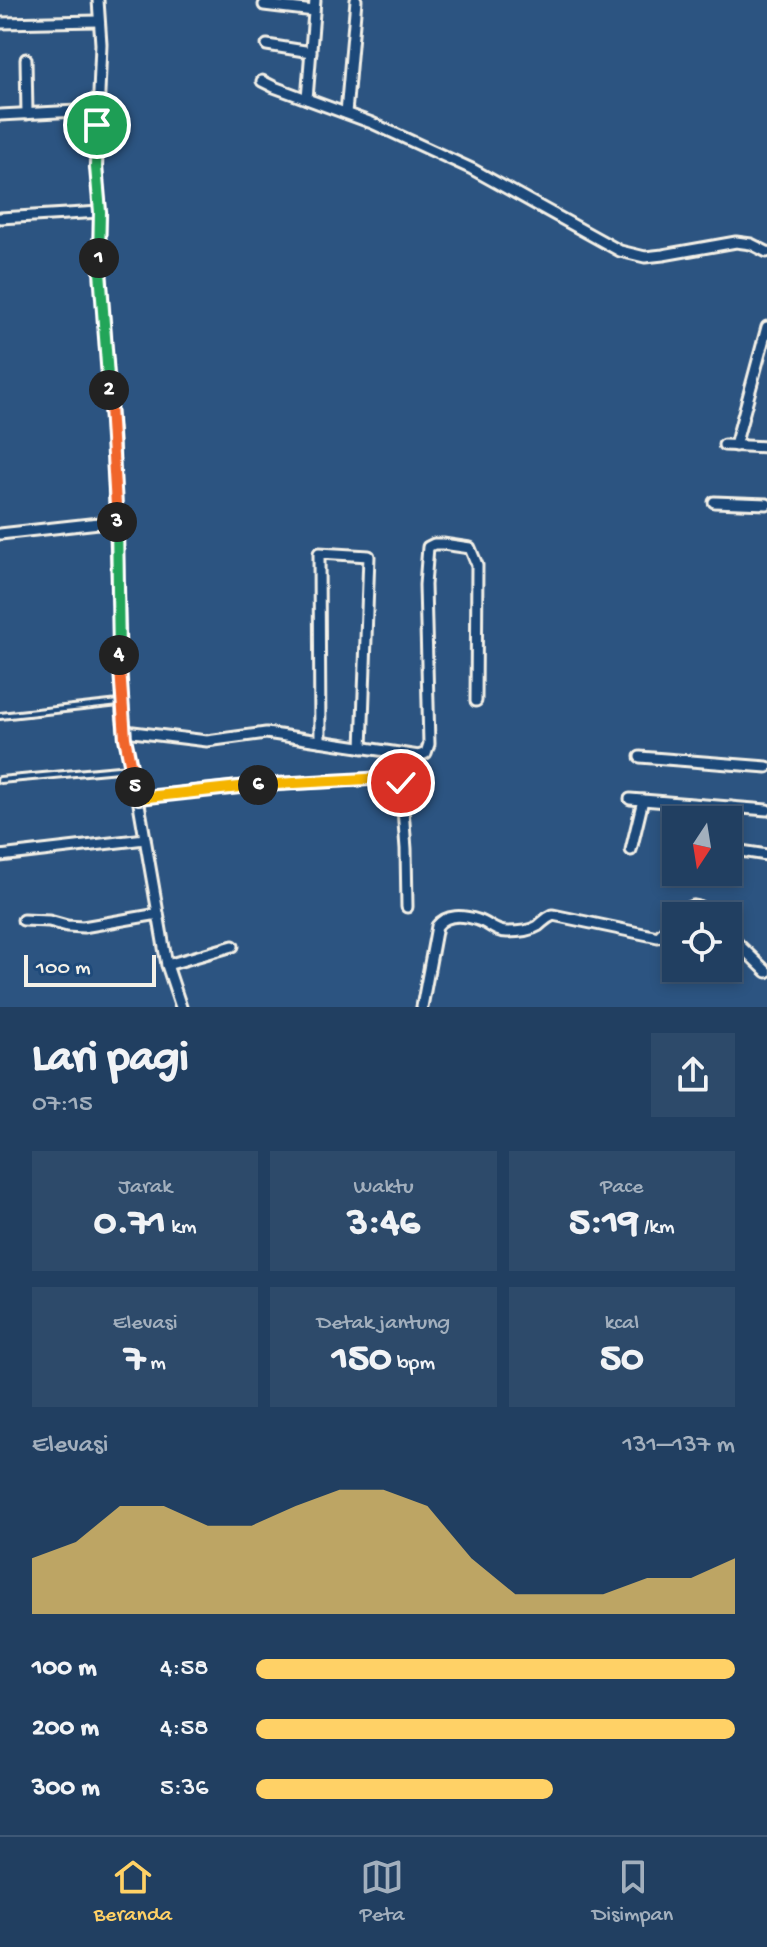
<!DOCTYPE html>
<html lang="id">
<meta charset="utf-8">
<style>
body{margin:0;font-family:"Gochi Hand",sans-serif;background:#2d4a6a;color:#f1f3f6;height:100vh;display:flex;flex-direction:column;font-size:30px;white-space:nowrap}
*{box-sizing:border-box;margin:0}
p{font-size:26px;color:#a2afbd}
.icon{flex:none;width:44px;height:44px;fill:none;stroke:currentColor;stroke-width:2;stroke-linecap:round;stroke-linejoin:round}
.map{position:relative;height:1007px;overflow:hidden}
.details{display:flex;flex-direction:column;background:#213f61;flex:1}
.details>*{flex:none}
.needle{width:52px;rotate:192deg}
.fabs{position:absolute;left:662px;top:806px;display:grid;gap:16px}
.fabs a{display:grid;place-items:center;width:80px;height:80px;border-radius:0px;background:#213f61;box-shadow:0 4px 12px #0003,0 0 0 2px #3e5876;font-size:40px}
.scale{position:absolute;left:24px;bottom:20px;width:132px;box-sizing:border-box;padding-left:8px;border:4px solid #f4f1e8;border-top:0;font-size:22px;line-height:28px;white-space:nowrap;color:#f4f1e8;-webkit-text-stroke:6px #1f4a7a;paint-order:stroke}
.pin{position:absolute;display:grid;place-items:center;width:68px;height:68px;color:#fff;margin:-34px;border:4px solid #fff;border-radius:50%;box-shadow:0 2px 8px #0007}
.km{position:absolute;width:40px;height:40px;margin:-20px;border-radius:50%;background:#222;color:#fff;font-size:22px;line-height:40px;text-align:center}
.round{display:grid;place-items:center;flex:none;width:84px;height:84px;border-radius:0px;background:#2d4a6a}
.overview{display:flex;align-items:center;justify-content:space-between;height:136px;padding:0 32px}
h1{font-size:44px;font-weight:700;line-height:60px}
.metrics{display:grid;grid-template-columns:repeat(3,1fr);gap:12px;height:136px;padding:8px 32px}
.metrics div{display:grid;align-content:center;border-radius:0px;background:#2d4a6a;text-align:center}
.metrics b{font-size:40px;font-weight:700}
.metrics small{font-size:22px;font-weight:400}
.metrics p{font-size:22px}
.chart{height:224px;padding:16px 32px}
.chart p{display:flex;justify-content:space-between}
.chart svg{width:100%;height:144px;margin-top:8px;fill:#ffd166;opacity:.7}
ul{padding:0 32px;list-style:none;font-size:26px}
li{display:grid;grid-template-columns:128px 96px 1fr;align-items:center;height:60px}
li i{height:20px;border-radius:10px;background:#ffd166}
.tabs{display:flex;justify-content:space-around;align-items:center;height:112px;border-top:2px solid #3e5876;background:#213f61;font-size:22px;color:#a2afbd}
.tabs a{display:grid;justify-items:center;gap:4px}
.tabs .active{color:#ffd166}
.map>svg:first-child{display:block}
</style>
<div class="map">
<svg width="767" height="1007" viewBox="0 0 767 1007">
<rect width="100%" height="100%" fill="#2c5481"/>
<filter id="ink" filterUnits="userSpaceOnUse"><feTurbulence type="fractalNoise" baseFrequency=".0125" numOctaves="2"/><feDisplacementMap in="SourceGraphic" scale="16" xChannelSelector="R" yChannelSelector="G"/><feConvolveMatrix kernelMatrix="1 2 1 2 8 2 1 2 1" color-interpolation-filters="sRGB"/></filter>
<g filter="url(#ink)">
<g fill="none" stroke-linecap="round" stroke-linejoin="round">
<defs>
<g id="lane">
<path d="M0,716L119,703"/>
<path d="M0,780L129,768"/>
</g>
<g id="street">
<path d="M98,0L101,44L96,167L100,212L99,254L113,442L122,712L125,738L138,798L167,965L181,1007"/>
<path d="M264,5L314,11"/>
<path d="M0,23L98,21"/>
<path d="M267,45L311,52"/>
<path d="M26,59L27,114"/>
<path d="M262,81L274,87L372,123L472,169L620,251L645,257L663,255L736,242L751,244L767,252"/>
<path d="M307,99L315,0"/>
<path d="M346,113L356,0"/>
<path d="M0,115L97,110"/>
<path d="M0,218L100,212"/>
<path d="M724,445L767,447"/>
<path d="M735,446L767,327"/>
<path d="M714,502L767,504"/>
<path d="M0,534L117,521"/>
<path d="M125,731L207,741L266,733L419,756L426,753L429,744L425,585L428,547L434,544H443L470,548L477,565L476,701"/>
<path d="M320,741L319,553L369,556L362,748"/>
<path d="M640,757L767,767"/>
<path d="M138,798L244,786L393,778L401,783L406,849L407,907"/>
<path d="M630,799L767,810"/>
<path d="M684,820L688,804"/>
<path d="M728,822L731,807"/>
<path d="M728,849L767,855"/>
<path d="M631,850L643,800"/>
<path d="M0,856L145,839"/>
<path d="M678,916C692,902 697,903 710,916"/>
<path d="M23,920L49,921L67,926L83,927L158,914"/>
<path d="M728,934L767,972"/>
<path d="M167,965L233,946"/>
<path d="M422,1007L437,926C446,914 463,915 478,920C489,923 494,932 507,932C516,932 530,931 538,926C544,921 546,918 553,915L658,937L676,919"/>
</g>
</defs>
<use href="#lane" stroke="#f4f1e8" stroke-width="10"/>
<use href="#street" stroke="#f4f1e8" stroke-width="15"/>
<use href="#lane" stroke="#1f4a7a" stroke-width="4"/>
<use href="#street" stroke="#1f4a7a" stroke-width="9"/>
</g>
</g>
<g fill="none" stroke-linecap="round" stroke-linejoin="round" filter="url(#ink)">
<defs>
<path id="split-1" d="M97,125L96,167L100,212L99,258"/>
<path id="split-2" d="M99,258L109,390"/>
<path id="split-3" d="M109,390L117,522"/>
<path id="split-4" d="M117,522L119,655"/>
<path id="split-5" d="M119,655L125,738L135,787"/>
<path id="split-6" d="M135,787L138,798L258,785"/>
<path id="split-7" d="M258,785L385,778H393L401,783"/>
</defs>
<use href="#split-1" stroke="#fff" stroke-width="16"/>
<use href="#split-2" stroke="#fff" stroke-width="16"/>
<use href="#split-3" stroke="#fff" stroke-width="16"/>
<use href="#split-4" stroke="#fff" stroke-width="16"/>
<use href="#split-5" stroke="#fff" stroke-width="16"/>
<use href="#split-6" stroke="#fff" stroke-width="16"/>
<use href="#split-7" stroke="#fff" stroke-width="16"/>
<use href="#split-1" stroke="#22a559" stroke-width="10"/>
<use href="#split-2" stroke="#22a559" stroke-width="10"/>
<use href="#split-3" stroke="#f0652b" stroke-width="10"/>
<use href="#split-4" stroke="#22a559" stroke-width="10"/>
<use href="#split-5" stroke="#f0652b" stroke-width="10"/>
<use href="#split-6" stroke="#f5b400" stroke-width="10"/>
<use href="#split-7" stroke="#f5b400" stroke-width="10"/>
</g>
</svg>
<div class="fabs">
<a><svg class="needle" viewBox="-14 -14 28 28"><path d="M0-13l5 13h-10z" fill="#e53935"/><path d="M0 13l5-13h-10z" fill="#a2afbd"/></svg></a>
<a><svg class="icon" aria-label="locate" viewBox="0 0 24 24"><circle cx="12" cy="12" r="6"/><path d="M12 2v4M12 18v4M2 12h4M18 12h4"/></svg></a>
</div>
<div class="scale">100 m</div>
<div class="pin" style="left:97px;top:125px;background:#1e9e55"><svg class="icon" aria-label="arrive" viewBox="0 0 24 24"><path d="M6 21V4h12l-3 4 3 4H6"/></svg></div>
<div class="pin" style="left:401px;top:783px;background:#d93025"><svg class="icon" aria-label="check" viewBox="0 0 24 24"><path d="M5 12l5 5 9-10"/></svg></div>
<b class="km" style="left:99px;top:258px">1</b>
<b class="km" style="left:109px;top:390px">2</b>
<b class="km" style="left:117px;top:522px">3</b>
<b class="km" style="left:119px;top:655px">4</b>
<b class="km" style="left:135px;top:787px">5</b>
<b class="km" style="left:258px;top:785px">6</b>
</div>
<section class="details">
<div class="overview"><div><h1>Lari pagi</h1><p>07:15</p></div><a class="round"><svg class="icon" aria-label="share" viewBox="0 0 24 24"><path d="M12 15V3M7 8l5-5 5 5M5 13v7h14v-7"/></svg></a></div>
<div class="metrics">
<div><p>Jarak</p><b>0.71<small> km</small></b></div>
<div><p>Waktu</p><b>3:46</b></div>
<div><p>Pace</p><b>5:19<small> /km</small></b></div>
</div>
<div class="metrics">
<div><p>Elevasi</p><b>7<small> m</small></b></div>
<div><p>Detak jantung</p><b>150<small> bpm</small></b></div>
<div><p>kcal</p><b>50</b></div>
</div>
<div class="chart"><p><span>Elevasi</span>131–137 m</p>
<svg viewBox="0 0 160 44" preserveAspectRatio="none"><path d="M0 44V27L10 22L20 11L30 11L40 17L50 17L60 11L70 6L80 6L90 11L100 27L110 38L120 38L130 38L140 33L150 33L160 27V44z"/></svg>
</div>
<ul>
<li><b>100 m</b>4:58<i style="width:100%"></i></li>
<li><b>200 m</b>4:58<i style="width:100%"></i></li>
<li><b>300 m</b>5:36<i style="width:62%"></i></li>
</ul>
</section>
<nav class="tabs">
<a class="active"><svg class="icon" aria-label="home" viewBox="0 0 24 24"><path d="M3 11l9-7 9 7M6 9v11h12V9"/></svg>Beranda</a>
<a><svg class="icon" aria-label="map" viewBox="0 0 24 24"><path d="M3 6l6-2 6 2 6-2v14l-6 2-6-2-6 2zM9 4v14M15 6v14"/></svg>Peta</a>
<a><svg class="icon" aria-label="saved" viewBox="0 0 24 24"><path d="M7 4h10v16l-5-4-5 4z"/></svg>Disimpan</a>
</nav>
